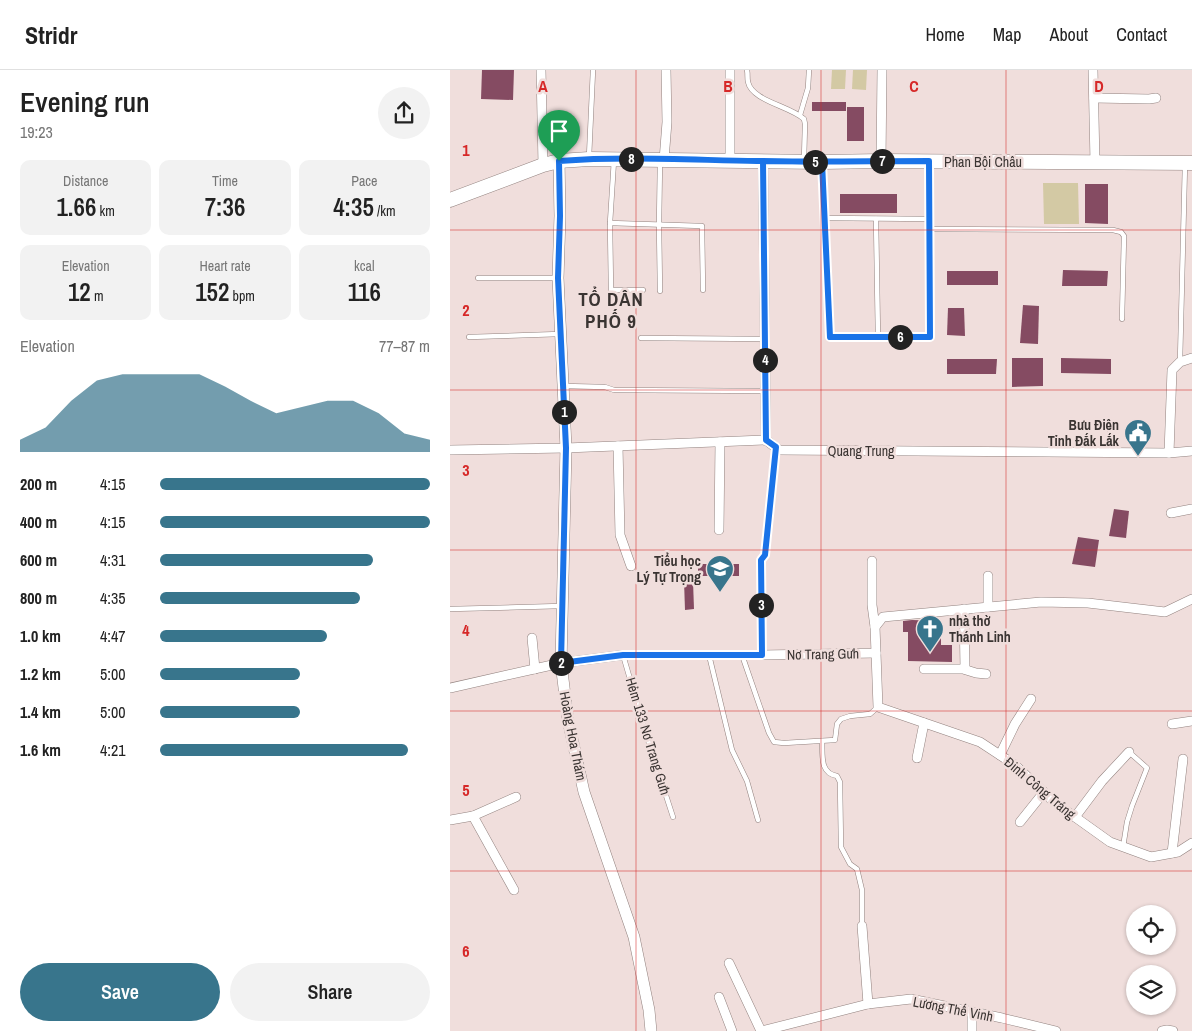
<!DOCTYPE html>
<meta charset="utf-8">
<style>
body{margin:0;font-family:"Archivo Narrow",sans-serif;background:#f2f2f2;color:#222;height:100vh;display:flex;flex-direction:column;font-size:19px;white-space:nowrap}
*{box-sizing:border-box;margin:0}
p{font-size:16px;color:#767676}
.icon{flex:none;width:28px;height:28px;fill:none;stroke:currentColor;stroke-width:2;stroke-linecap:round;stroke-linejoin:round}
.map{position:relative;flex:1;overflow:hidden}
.sheet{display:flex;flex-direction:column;background:#fff;width:450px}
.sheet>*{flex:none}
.controls{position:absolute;left:676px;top:835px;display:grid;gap:10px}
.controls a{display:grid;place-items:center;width:50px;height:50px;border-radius:50%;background:#fff;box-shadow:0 1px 4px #0004;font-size:25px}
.pin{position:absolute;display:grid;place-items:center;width:42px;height:42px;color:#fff;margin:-51px -21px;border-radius:50% 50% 50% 0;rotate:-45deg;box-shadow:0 0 5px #0007}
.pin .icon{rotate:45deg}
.km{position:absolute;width:25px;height:25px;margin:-12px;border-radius:50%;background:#222;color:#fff;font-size:14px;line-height:25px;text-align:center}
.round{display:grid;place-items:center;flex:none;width:52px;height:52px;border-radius:26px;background:#f2f2f2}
.overview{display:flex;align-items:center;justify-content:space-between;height:85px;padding:0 20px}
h1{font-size:28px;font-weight:600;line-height:38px}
.metrics{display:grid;grid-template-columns:repeat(3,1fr);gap:8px;height:85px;padding:5px 20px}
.metrics div{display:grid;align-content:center;border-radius:10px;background:#f2f2f2;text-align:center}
.metrics b{font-size:25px;font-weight:600}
.metrics small{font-size:14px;font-weight:400}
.metrics p{font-size:14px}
.chart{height:140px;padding:10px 20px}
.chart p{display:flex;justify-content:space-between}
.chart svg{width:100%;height:90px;margin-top:5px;fill:#38758c;opacity:.7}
.cta{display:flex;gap:10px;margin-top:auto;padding:10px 20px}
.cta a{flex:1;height:58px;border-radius:30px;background:#38758c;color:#fff;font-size:20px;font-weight:600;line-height:58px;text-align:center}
.cta a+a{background:#f2f2f2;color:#222}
ul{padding:0 20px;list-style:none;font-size:16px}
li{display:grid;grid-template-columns:80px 60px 1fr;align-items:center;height:38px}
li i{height:12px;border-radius:6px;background:#38758c}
header{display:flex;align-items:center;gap:30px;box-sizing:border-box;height:70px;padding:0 25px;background:#fff;border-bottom:1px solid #e0e0e0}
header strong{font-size:24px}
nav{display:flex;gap:28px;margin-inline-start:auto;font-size:18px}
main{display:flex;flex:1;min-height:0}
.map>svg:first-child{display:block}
</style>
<header>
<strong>Stridr</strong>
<nav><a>Home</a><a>Map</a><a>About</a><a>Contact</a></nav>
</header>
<main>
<section class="sheet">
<div class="overview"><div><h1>Evening run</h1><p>19:23</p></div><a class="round"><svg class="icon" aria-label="share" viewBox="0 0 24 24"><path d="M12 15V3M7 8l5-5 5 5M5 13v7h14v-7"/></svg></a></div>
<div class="metrics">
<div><p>Distance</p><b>1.66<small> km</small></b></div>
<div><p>Time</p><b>7:36</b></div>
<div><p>Pace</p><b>4:35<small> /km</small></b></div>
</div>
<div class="metrics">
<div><p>Elevation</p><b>12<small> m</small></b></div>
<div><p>Heart rate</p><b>152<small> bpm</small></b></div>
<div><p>kcal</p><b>116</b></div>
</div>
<div class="chart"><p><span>Elevation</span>77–87 m</p>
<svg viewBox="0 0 160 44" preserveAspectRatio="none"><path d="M0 44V38L10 32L20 19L30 9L40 6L50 6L60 6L70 6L80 12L90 19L100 25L110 22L120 19L130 19L140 25L150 35L160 38V44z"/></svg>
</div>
<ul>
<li><b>200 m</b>4:15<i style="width:100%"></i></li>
<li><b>400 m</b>4:15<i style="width:100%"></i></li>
<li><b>600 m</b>4:31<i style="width:79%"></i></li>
<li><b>800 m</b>4:35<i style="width:74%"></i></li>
<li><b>1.0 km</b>4:47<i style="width:62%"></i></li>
<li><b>1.2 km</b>5:00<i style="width:52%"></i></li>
<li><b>1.4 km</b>5:00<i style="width:52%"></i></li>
<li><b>1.6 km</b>4:21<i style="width:92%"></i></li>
</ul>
<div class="cta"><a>Save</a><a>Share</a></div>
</section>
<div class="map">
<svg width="742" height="961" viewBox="0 0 742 961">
<rect width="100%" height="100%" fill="#f0dedc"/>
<g fill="#d3c9a4">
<path d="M382,0H396L395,19H381Z"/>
<path d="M403,0H417L416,20L402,19Z"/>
<path d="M593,113H628L629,154H594Z"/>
</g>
<g fill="#854b62">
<path d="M32,0H64L63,30L31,29Z"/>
<rect x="362" y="32" width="34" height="9"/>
<rect x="397" y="37" width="17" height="34"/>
<path d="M635,114H658V154L635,153Z"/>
<rect x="390" y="124" width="57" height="19"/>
<path d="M613,200L658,201L657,216H612Z"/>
<rect x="497" y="201" width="51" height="14"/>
<path d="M573,235L589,236L588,274L570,273Z"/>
<path d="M498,238H514L515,266L497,265Z"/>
<path d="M562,288H593V316L562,317Z"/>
<path d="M611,288L661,289V304L611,303Z"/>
<path d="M497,289H547L546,304H497Z"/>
<path d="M664,439L679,441L676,468L659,466Z"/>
<path d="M628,467L649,470L645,497L622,494Z"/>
<rect x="248" y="494" width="41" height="12"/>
<path d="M234,511H243L244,539L235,540Z"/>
<path d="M462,550L491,551V575H502V592L458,591V562H453V551Z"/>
</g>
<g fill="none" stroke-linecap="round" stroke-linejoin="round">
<defs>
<g id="service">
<path d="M297,0C298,4 297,8 298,12C302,31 340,36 354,49L355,54L354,90"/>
<path d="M350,45L358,18L359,0"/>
<path d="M139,87L143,0"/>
<path d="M164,90L160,153L161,220H193"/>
<path d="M210,91L209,155L210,221"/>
<path d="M372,93L381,267H479V93"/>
<path d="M375,148L479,149"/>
<path d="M426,149L428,267"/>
<path d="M160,153L252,156L253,220"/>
<path d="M479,159L663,160L671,162L674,166L672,249"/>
<path d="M28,208H107"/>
<path d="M19,267L110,264"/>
<path d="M191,268L315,269"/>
<path d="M730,291L735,94"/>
<path d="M114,316L155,317L164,320L315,321"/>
<path d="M0,539L111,536"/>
<path d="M173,585L196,664L223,747"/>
<path d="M259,585L282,680L297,711L308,750"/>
<path d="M292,585L319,663L324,672L334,673L385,670L387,654L391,649L400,646L420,644L428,637"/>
<path d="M312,585L311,490L315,485L326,379"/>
<path d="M372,671C373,684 369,703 387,706L390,712L391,777L400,794L407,799L412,820V856"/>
<path d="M673,777L677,752L682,736L697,698L679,682"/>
</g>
<g id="minor">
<path d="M91,0L93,95"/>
<path d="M643,0L645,93"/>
<path d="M644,28L699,29L706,28"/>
<path d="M214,90L217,52L216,0"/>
<path d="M280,90V0"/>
<path d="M313,91L316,370"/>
<path d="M431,91L432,0"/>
<path d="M168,376L170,465L181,496"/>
<path d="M0,380L116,378L316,370L329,380L719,383L722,300L730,292L742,288"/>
<path d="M719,383L742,381"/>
<path d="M721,443L742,439"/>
<path d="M269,460L270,372"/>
<path d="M422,491V535L425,557"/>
<path d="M538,537V506"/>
<path d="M514,539L515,599"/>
<path d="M82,568L85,599"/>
<path d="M426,583L428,637L530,672L565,695L604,732L660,772L701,787L728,782L742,773"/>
<path d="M474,599H513L526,603L536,604"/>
<path d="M0,618L111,593L173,585H312L426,583L425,557L433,547L591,532L638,533L715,542L742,529"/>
<path d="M722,654L742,651"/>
<path d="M550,685L565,654L581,629"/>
<path d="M467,688L474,653"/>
<path d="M23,746L64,820"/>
<path d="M625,747L652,711L679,682"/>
<path d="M0,750L23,746L66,727"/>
<path d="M570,752L594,722"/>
<path d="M722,783L733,689"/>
<path d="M412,856L418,934"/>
<path d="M279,893L311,961"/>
<path d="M269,927L282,961"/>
<path d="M312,961L418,934L461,929L552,948L606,961"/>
<path d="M522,961V942"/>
<path d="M712,961L717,960L723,961"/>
</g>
<path id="tertiary" d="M109,91L110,146L108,208L116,378L111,593L118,650L134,722L184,867L199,940L201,961"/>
<path id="primary" d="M0,130L93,95L109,91L139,89L372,92L431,91L742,93"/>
</defs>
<use href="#service" stroke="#92827f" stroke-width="5.5"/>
<use href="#minor" stroke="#92827f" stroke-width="10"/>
<use href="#tertiary" stroke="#92827f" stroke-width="12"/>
<use href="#primary" stroke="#92827f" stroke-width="15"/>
<use href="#service" stroke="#fff" stroke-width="4.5"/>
<use href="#minor" stroke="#fff" stroke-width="9"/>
<use href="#tertiary" stroke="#fff" stroke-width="11"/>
<use href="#primary" stroke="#fff" stroke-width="14"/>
</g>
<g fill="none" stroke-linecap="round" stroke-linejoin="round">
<defs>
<path id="route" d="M109,91L110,146L108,208L116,378L111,593L173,585H312L311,490L315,485L326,377L316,370L313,91L372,92L380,267H480L479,91C421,91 364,92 307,91C241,90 175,86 109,91"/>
</defs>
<use href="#route" stroke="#fff" stroke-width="10"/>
<use href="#route" stroke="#1a73e8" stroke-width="6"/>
</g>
<path fill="none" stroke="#d62828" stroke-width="1" stroke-opacity="0.55" d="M186,0V961M371,0V961M556,0V961M0,160H742M0,320H742M0,480H742M0,641H742M0,801H742"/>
<defs>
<symbol id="civic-pin" viewBox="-11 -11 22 30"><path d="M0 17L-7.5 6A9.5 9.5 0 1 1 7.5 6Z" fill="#38758c" stroke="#f0dedc"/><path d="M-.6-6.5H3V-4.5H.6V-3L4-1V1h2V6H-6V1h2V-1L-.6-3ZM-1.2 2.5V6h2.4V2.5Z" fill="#fff"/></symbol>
<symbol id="school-pin" viewBox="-11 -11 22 30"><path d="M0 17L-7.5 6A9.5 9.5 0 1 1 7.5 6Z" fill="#38758c" stroke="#f0dedc"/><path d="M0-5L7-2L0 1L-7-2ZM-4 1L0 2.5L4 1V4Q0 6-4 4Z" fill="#fff"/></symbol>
<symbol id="church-pin" viewBox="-11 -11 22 30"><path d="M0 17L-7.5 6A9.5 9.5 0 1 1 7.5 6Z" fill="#38758c" stroke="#f0dedc"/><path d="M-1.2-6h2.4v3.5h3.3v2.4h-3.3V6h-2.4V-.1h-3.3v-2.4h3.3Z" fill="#fff"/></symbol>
</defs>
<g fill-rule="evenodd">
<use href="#civic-pin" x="672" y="347" width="32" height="43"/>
<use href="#school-pin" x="254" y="483" width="32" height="43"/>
<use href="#church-pin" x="464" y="543" width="32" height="43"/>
</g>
<g text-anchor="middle" stroke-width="5" stroke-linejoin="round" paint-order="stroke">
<g font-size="14" fill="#3a3432" stroke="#f0dedc">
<text x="533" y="97">Phan Bội Châu</text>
<text x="411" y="386">Quang Trung</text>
<text transform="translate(373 584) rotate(-1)" y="5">Nơ Trang Gưh</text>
<text transform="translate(123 666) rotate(79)" y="5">Hoàng Hoa Thám</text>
<text transform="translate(198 666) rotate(73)" y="5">Hẻm 133 Nơ Trang Gưh</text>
<text transform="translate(590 718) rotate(40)" y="5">Đinh Công Tráng</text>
<text transform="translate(503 939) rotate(11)" y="5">Lương Thế Vinh</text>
</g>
<g font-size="14" font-weight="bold" fill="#3a3432" stroke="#f0dedc" text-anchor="end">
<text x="669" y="360">Bưu Điện<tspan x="669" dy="16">Tỉnh Đắk Lắk</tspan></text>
<text x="251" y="496">Tiểu học<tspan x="251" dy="16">Lý Tự Trọng</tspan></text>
<text x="499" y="556" text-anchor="start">nhà thờ<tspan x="499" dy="16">Thánh Linh</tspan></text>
</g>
<g font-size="19" font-weight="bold" letter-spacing="1" fill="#3a3432" stroke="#f0dedc">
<text x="161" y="236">TỔ DÂN<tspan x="161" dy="22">PHỐ 9</tspan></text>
</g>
</g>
<g font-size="16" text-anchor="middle" font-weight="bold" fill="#d62828" stroke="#f0dedc" stroke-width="5" stroke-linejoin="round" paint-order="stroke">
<text x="93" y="22">A</text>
<text x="278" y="22">B</text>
<text x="464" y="22">C</text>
<text x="649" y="22">D</text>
<text x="16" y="86">1</text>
<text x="16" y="246">2</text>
<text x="16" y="406">3</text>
<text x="16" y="566">4</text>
<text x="16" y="726">5</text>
<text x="16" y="887">6</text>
</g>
</svg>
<div class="controls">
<a><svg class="icon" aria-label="locate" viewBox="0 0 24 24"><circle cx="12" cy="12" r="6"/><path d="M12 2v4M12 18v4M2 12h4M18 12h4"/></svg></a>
<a><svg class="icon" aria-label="layers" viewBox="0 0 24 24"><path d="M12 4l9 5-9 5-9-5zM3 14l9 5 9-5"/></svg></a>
</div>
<div class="pin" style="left:109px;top:91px;background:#1e9e55"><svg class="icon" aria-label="arrive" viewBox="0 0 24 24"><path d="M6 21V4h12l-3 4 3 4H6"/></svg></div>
<b class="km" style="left:114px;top:342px">1</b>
<b class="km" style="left:111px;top:593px">2</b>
<b class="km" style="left:311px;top:535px">3</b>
<b class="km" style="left:315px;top:290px">4</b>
<b class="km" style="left:365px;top:92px">5</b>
<b class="km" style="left:450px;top:267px">6</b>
<b class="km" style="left:432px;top:91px">7</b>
<b class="km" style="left:181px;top:89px">8</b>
</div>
</main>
